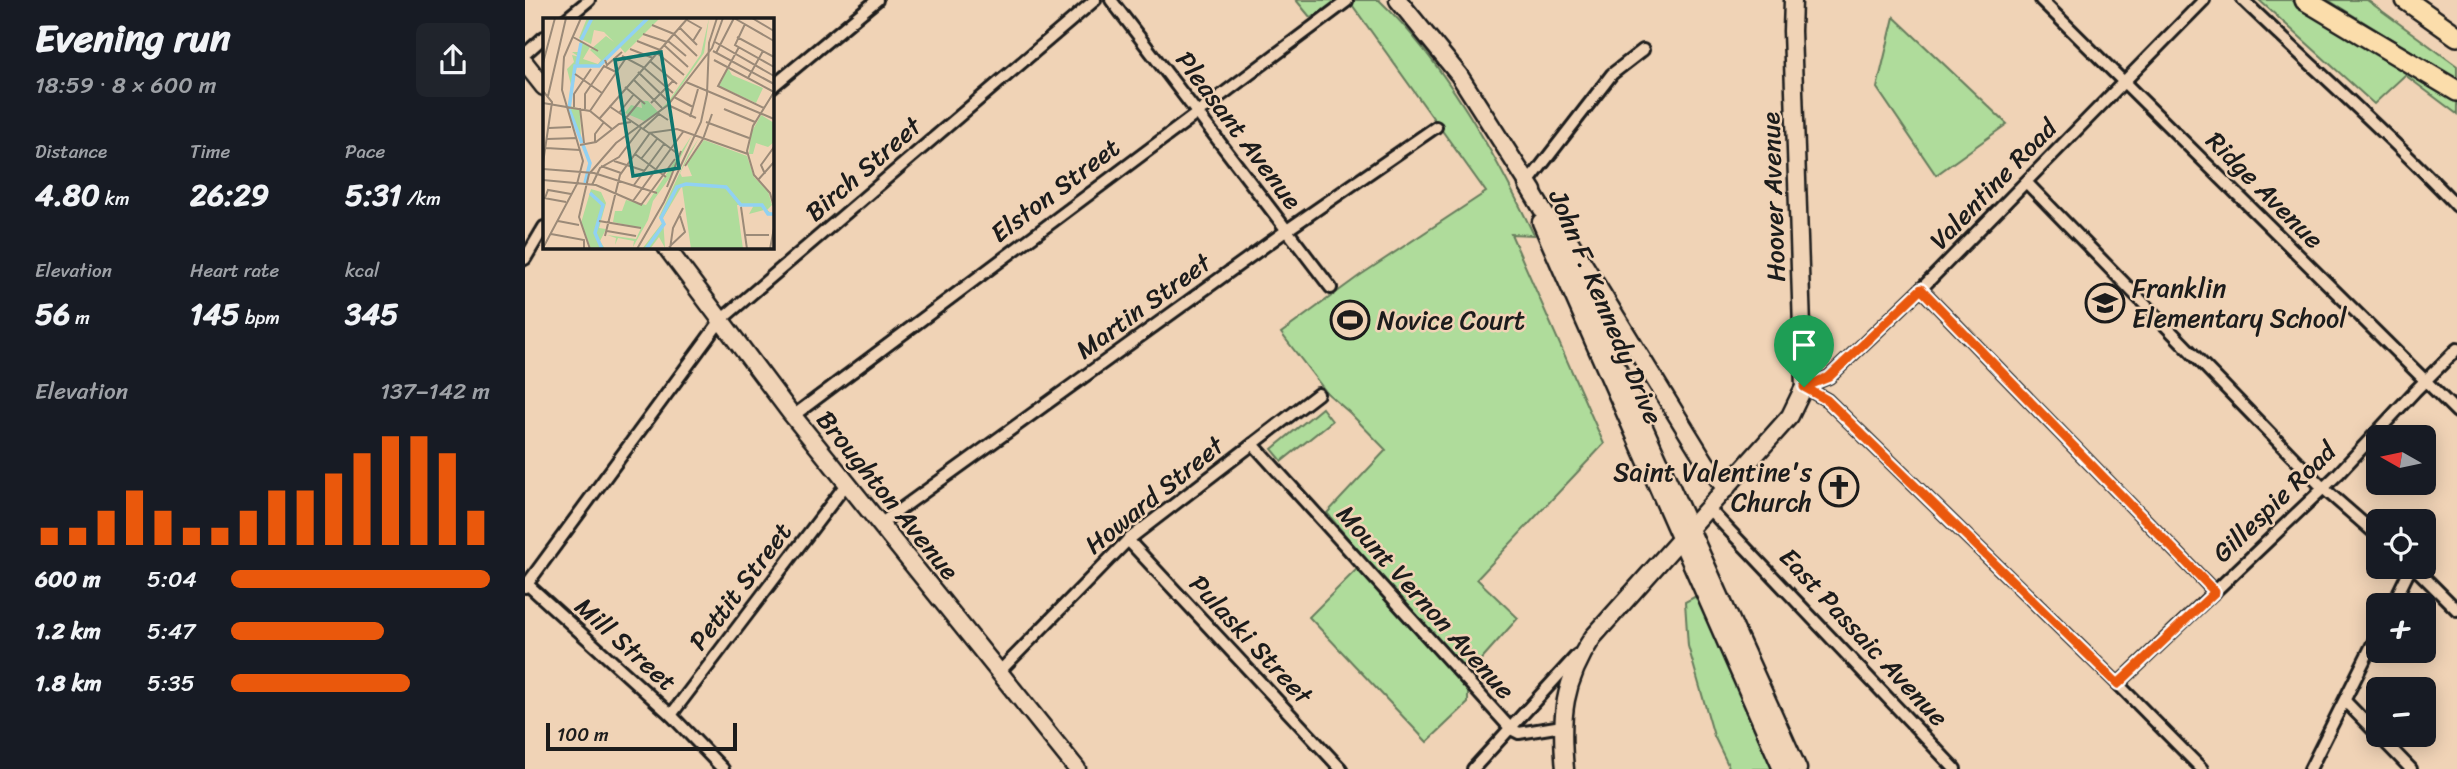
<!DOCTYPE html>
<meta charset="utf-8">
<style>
body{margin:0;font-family:Sriracha,sans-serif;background:#20242c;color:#f1f3f6;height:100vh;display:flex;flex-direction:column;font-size:26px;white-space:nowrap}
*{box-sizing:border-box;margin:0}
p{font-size:23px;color:#9ea1a6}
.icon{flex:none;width:38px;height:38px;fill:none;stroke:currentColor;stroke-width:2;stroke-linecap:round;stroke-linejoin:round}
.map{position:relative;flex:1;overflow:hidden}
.panel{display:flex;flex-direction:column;background:#171b24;width:525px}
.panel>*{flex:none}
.needle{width:46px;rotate:279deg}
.controls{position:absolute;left:1841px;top:425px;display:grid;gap:14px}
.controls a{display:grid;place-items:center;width:70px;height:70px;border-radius:10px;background:#171b24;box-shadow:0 4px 18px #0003;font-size:35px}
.scale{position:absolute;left:21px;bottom:18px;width:191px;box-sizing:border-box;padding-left:7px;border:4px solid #1c1c1c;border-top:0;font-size:19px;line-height:24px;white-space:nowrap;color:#1c1c1c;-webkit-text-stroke:5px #f0d3b6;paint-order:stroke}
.pin{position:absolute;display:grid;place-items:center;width:60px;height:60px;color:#fff;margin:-72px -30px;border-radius:50% 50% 50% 0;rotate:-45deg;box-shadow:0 0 7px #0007}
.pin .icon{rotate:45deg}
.round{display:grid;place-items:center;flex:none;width:74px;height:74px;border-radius:10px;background:#20242c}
.overview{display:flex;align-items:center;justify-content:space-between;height:119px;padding:0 35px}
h1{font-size:38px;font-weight:700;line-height:52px}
.figures{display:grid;grid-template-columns:repeat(3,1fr);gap:10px;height:119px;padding:7px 35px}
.figures div{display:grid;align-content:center}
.figures b{font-size:30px;font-weight:700}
.figures small{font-size:19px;font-weight:400}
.figures p{font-size:19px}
.chart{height:196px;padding:14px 35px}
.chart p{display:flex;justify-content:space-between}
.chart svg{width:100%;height:126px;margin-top:7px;stroke:#ea580c;stroke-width:6}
ul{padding:0 35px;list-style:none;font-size:23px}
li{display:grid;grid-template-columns:112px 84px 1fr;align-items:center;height:52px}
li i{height:18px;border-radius:9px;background:#ea580c}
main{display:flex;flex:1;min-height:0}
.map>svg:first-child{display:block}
</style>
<main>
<section class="panel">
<div class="overview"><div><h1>Evening run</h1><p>18:59 · 8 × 600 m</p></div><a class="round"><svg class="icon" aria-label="share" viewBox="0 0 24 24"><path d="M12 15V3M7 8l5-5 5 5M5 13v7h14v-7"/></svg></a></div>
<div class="figures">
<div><p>Distance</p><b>4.80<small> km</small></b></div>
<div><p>Time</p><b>26:29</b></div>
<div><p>Pace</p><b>5:31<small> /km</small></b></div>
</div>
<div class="figures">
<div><p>Elevation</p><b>56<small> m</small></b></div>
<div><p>Heart rate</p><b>145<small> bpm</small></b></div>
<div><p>kcal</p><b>345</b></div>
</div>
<div class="chart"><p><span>Elevation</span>137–142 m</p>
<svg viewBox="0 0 160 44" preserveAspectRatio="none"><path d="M5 44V38M15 44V38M25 44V32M35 44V25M45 44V32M55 44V38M65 44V38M75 44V32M85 44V25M95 44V25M105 44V19M115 44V12M125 44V6M135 44V6M145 44V12M155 44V32"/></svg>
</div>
<ul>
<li><b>600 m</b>5:04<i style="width:100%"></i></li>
<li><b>1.2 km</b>5:47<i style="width:59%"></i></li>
<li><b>1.8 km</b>5:35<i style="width:69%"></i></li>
</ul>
</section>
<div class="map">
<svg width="1932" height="769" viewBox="0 0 1932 769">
<rect width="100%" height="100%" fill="#f0d3b6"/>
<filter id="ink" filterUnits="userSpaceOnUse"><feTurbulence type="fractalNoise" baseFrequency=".0143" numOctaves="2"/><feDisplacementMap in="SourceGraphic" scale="14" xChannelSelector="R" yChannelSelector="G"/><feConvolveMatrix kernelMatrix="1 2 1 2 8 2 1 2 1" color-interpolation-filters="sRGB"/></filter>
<g filter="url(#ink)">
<g fill="#afdc9b" stroke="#667c5c" stroke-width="2">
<path d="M771,0H854C919,61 971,156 1009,235L986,234L1079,444L952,579L993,618L943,674V703L902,742L784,617L841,560L802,513L861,450L825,413L802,393L756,333L834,276L961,192L825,2L785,17Z"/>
<path d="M1734,0H1766L1932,96V114L1880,75L1849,104Z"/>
<path d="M1803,0H1842L1932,66V79Z"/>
<path d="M1369,17L1482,124L1411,175L1352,88Z"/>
<path d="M797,408L807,421L757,461L747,449Z"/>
<path d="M1173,595L1249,769H1205L1189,736L1163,646L1160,602Z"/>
</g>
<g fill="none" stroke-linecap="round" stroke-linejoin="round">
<defs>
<g id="street">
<path d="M586,0L806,288"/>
<path d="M1516,0L1932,412"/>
<path d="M1718,0C1789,69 1864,134 1932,206"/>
<path d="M41,19L64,0"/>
<path d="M0,54L19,37"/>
<path d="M247,87L352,0"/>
<path d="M1502,183L1798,488L1853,536"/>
<path d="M1002,184L1087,74L1118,50"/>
<path d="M0,259L19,227"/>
<path d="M1396,289L1690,592"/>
<path d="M1279,387L1304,377L1396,289L1679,0"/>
<path d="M1279,387L1302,400L1593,684L1677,769"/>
<path d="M268,416L822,1"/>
<path d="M728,444L986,729L994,733L1037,726"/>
<path d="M1184,509L1430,769"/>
<path d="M355,524L762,230L911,127"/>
<path d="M603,540L816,769"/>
<path d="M1889,567L1932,610"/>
<path d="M2,584L146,715L198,769"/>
<path d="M0,587L196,320L570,0"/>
<path d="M1867,606L1886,567"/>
<path d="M474,672L603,540L793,394"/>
<path d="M1593,684L1813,474L1890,391L1932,349"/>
<path d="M1820,701L1886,769"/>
<path d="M146,715L322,483"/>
<path d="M948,769L1052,655"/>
<path d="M1785,769L1853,633"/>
</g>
<g id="secondary">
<path d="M873,0L934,75L1008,191"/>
<path d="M0,63L19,87"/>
<path d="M1002,184L1032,234L1273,769"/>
<path d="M1016,222L1257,769"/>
<path d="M1044,240L1181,463L1201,489"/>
<path d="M141,247L264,411L552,769"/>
<path d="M1040,769C1035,717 1038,682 1068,637L1265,416L1279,387L1267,31L1268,0"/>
</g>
<g id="highway">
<path d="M1780,0L1932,91"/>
<path d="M1881,0L1932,36"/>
</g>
</defs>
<use href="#street" stroke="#1c1c1c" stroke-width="16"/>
<use href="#secondary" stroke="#1c1c1c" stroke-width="21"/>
<use href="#highway" stroke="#1c1c1c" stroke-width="24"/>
<use href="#street" stroke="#f0d3b6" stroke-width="10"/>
<use href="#secondary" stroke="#f0d3b6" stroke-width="16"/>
<use href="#highway" stroke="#fbddab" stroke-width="19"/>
</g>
</g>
<g fill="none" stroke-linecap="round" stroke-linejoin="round" filter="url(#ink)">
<defs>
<path id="route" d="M1396,289L1690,592L1593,684L1302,400L1279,387L1304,377Z"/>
</defs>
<use href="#route" stroke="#fff" stroke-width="14"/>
<use href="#route" stroke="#ea580c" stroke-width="9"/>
</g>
<defs>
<symbol id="school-ring" viewBox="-11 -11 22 22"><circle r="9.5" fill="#f0d3b6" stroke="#1c1c1c" stroke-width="1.5"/><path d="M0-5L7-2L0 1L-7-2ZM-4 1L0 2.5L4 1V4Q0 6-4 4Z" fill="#1c1c1c"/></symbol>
<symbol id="stadium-ring" viewBox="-11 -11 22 22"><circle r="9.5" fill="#f0d3b6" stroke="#1c1c1c" stroke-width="1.5"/><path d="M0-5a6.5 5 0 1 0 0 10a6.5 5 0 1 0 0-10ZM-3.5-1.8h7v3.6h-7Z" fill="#1c1c1c"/></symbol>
<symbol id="church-ring" viewBox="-11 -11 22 22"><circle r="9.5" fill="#f0d3b6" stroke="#1c1c1c" stroke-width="1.5"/><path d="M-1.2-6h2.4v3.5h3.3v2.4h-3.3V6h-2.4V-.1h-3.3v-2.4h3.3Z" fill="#1c1c1c"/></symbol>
</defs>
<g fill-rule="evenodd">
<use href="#school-ring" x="1558" y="281" width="44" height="44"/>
<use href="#stadium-ring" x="803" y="298" width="44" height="44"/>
<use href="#church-ring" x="1292" y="465" width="44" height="44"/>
</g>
<g text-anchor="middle" stroke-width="5" stroke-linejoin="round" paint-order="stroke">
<g font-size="26" fill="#1c1c1c" stroke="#f0d3b6">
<text transform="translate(714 130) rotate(53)" y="9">Pleasant Avenue</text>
<text transform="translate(338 169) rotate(-41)" y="9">Birch Street</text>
<text transform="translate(1468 184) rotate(-46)" y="9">Valentine Road</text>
<text transform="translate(530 190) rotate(-37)" y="9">Elston Street</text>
<text transform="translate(1740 190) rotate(45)" y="9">Ridge Avenue</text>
<text transform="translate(1248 197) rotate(-92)" y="9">Hoover Avenue</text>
<text transform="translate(618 306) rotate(-36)" y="9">Martin Street</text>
<text transform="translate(1081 307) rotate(67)" y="9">John F. Kennedy Drive</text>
<text transform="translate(363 495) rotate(51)" y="9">Broughton Avenue</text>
<text transform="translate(629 495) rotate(-39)" y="9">Howard Street</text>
<text transform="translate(1749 502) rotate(-44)" y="9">Gillespie Road</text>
<text transform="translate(215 586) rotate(-53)" y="9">Pettit Street</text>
<text transform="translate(901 602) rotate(48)" y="9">Mount Vernon Avenue</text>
<text transform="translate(1339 637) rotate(47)" y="9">East Passaic Avenue</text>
<text transform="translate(726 639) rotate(47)" y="9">Pulaski Street</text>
<text transform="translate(101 644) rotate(42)" y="9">Mill Street</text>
</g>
<g font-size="26" fill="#1c1c1c" stroke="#f0d3b6" text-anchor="start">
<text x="1607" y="297">Franklin<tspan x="1607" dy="30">Elementary School</tspan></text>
<text x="852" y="329">Novice Court</text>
<text x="1287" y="481" text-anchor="end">Saint Valentine's<tspan x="1287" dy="30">Church</tspan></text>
</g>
</g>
<g transform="translate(18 18)">
<rect width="231" height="231" fill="#f0d3b6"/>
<path d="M44,0H117L82,35L77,29L55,49L34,47L27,88L37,91L38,126L25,88L28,67L24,51L31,44L29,37L36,39L29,34H36L37,23L47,29L40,41L55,46L58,42L47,32L63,18L71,24L61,14L51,12L48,26L36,20ZM166,0L161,35L125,87L116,95L101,103L82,95L88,87L99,90L98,83H105L115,94L125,84L158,36ZM185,50L189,57L220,70L213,85L176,68ZM218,97L231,105V124L225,129L213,125L210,136H206L208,115ZM149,117L128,158L110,183L105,202L90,229L91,223L75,220L72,227L73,220L64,217L93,221L98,210L70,204L72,193H79L83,182L103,187ZM156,120L137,155L139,159L149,158L144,146L161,122L204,138L211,159L225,173L229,187L224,192L231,197L221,192L206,196L211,187H194L200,231H148L139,168L120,200L122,230L116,219L107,231H99L119,205L116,199L145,137ZM48,171L58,174L63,185L56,210L63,211L57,223L62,231H48L38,205Z" fill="#afdc9b"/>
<path fill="none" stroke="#91d1f2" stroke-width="3.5" d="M38,22L49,0M34,46L38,25M39,125L26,91L32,48H56L105,0M40,127L47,145L42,165M47,175L60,187L52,215L59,231M103,231L121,206L118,200L134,169L143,166L183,169L198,187H219L225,196H231"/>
<path fill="none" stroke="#9b8a78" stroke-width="2" d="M191,0L231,23M209,0L231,13M144,2L158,10L150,23M202,6L192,27L231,49M109,7L131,16M137,10L154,27M100,16L124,24M131,16L154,38M30,19L55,33M194,19L231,39M94,23L117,32M125,23L143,38M172,24L231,58M121,27L145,49M196,29L175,68L221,90M87,31L110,40M170,33L231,66M114,35L141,57M173,35L191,0M79,38L100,49L130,75M62,42L64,47L79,34M171,42L231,74M107,43L134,66M0,45L12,0M95,54L126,84M32,56L59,75M205,60L220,33M90,61L119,90M143,64L231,101M82,69L102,86M0,73L9,84L0,145M231,74L210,108L204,133L211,157L227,175L231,189M5,78L23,0M131,79L150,89M0,85L47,93L69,111M108,85L130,63M125,87L153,100M66,88L106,115L134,111L205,136M31,89V76L48,51M37,90L41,125M42,91V76L61,48L73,54M181,91L212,104M47,93L83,40M76,95L91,76M147,99L155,71M57,100L145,0M83,100L97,83M163,104L206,120M6,110L28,109M100,111L116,96L125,102M4,121L34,120M52,124V116L61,104M37,127L53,124L76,106L88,104M3,130L37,132M92,136L123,159M98,141L114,121M71,143L102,153M58,148L78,155M142,148L160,121L169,96M0,151L51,155L114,175M222,156L218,147L231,129M0,162L53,167L99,187M215,162L231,144M49,167L57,150L76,139L98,110M91,167L121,126M124,169L138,133M1,180L23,184M2,180L5,172L28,176M90,183L140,114M98,187L132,141M198,189L204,231M15,203L36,207M56,203L98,210M64,213L93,218M8,216L41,222V231M202,217H226M62,218L77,157L107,115L135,136M126,229L142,214L137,198M0,230L34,166L40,143L19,72L21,39L38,0M47,231L36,199L46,156L73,125L125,87L169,30L180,0M94,231L121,184L158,104L164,76L166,25L174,0M127,231L130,210L140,190M227,231L231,210"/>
<path fill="#0f766e" fill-opacity="0.15" stroke="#0f766e" stroke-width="3.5" d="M118,34L136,150L90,158L72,42Z"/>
<rect width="231" height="231" fill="none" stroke="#1c1c1c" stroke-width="3.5"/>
</g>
</svg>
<div class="controls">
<a><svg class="needle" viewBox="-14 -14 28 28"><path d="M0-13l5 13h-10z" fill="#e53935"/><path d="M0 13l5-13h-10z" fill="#9ea1a6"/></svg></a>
<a><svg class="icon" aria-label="locate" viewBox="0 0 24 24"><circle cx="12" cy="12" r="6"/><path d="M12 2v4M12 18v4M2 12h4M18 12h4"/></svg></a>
<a>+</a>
<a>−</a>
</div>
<div class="scale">100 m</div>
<div class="pin" style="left:1279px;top:387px;background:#1e9e55"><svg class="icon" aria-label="arrive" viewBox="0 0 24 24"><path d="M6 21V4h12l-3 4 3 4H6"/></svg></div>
</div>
</main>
